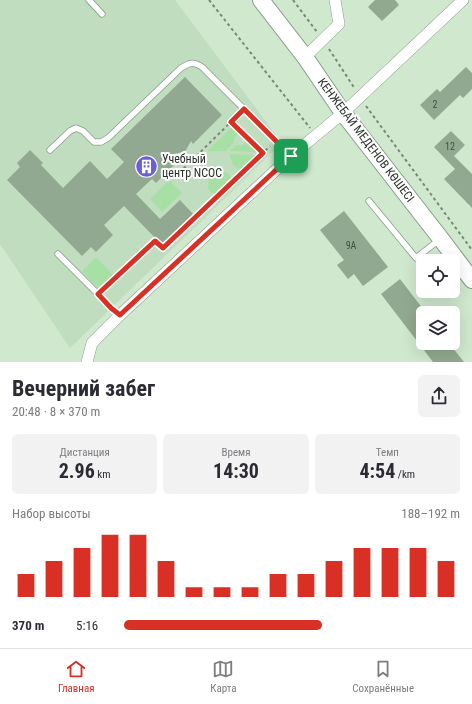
<!DOCTYPE html>
<html lang="ru">
<meta charset="utf-8">
<style>
body{margin:0;font-family:"Roboto Condensed",sans-serif;background:#f2f2f3;color:#2b2b33;height:100vh;display:flex;flex-direction:column;font-size:15px;white-space:nowrap}
*{box-sizing:border-box;margin:0}
p{font-size:13px;color:#7c7c81}
.icon{flex:none;width:22px;height:22px;fill:none;stroke:currentColor;stroke-width:2;stroke-linecap:round;stroke-linejoin:round}
.map{position:relative;height:362px;overflow:hidden}
.panel{display:flex;flex-direction:column;background:#fff;flex:1}
.panel>*{flex:none}
.fabs{position:absolute;left:416px;top:254px;display:grid;gap:8px}
.fabs a{display:grid;place-items:center;width:44px;height:44px;border-radius:6px;background:#fff;box-shadow:0 4px 16px #0002;font-size:20px}
.pin{position:absolute;display:grid;place-items:center;width:34px;height:34px;color:#fff;margin:-17px;border-radius:8px;box-shadow:0 2px 6px #0006}
.round{display:grid;place-items:center;flex:none;width:42px;height:42px;border-radius:6px;background:#f2f2f3}
.head{display:flex;align-items:center;justify-content:space-between;height:68px;padding:0 12px}
h1{font-size:22px;font-weight:700;line-height:30px}
.stats{display:grid;grid-template-columns:repeat(3,1fr);gap:6px;height:68px;padding:4px 12px}
.stats div{display:grid;align-content:center;border-radius:6px;background:#f2f2f3;text-align:center}
.stats b{font-size:20px;font-weight:700}
.stats small{font-size:11px;font-weight:400}
.stats p{font-size:11px}
.chart{height:112px;padding:8px 12px}
.chart p{display:flex;justify-content:space-between}
.chart svg{width:100%;height:72px;margin-top:4px;stroke:#d93025;stroke-width:6}
ul{padding:0 12px;list-style:none;font-size:13px}
li{display:grid;grid-template-columns:64px 48px 1fr;align-items:center;height:30px}
li i{height:10px;border-radius:5px;background:#d93025}
.menu{display:flex;justify-content:space-around;align-items:center;height:56px;border-top:1px solid #e1e1e2;background:#fff;font-size:11px;color:#7c7c81}
.menu a{display:grid;justify-items:center;gap:2px}
.menu .on{color:#d93025}
.map>svg:first-child{display:block}
</style>
<div class="map">
<svg width="472" height="362" viewBox="0 0 472 362">
<rect width="100%" height="100%" fill="#cfe8ce"/>
<path fill="#c0debf" d="M0,0H175L282,143L70,348L0,244Z"/>
<g fill="#a7e0a5">
<path d="M233,126L239,133C236,136 233,138 234,142L226,151H207Z"/>
<path d="M246,140L258,152L230,151L236,145C242,146 244,144 246,140Z"/>
<path d="M229,154L258,155L243,170L238,169L236,167L233,165Z"/>
<path d="M215,172H227L229,175L231,176V181L219,193L213,194L208,189L209,178L213,176Z"/>
<path d="M169,180L182,193L162,212L150,199Z"/>
<path d="M96,257L113,275L99,289L82,271Z"/>
</g>
<g fill="#91a990">
<path d="M375,0H395L399,5L382,21L368,7Z"/>
<path d="M466,67L472,73V89L463,98L460,95L434,120L420,105L437,89L440,92Z"/>
<path d="M185,77L222,115L193,144L191,141L186,150L183,152L169,155L177,162L156,183L152,179L136,194L160,219L180,200L194,215L162,245L124,206L104,225L113,235L96,252L91,247L82,256L7,180L20,167L17,163L30,150L43,163L41,165L63,188L90,161L107,179L124,162L111,149Z"/>
<path d="M451,131L465,145L454,156L472,174V208L444,179L455,169L434,147Z"/>
<path d="M344,211L388,267L363,286L354,274L348,279L337,265L344,260L320,230Z"/>
<path d="M400,279L423,309V343H449L464,362H433L381,294Z"/>
</g>
<g fill="none" stroke-linecap="round" stroke-linejoin="round">
<defs>
<g id="lane">
<path d="M89,0L102,14"/>
<path d="M50,150L70,131L76,128L83,131L94,142H101L108,138L181,68C190,63 192,61 202,67L291,156"/>
<path d="M369,201L416,258L439,240"/>
<path d="M58,254L98,294L111,308L120,315"/>
</g>
<g id="street">
<path d="M305,57L339,24L335,0"/>
<path d="M87,362L92,343L120,315L291,156L343,113L463,0"/>
</g>
<path id="secondary" d="M261,0L305,57L343,113L441,239L472,280"/>
</defs>
<use href="#lane" stroke="#869d85" stroke-width="7"/>
<use href="#street" stroke="#869d85" stroke-width="12"/>
<use href="#secondary" stroke="#869d85" stroke-width="18"/>
<g stroke="#788877" stroke-width="2" stroke-dasharray="3 3" stroke-linecap="butt">
<path d="M209,0L310,128"/>
<path d="M293,0L317,32"/>
<path d="M329,49L355,89"/>
<path d="M366,106L472,250"/>
<path d="M231,122L263,153"/>
<path d="M175,177L239,114"/>
<path d="M104,289L155,241L163,248L270,146"/>
</g>
<use href="#lane" stroke="#fff" stroke-width="5.5"/>
<use href="#street" stroke="#fff" stroke-width="11"/>
<use href="#secondary" stroke="#fff" stroke-width="16"/>
</g>
<g fill="none" stroke-linecap="round" stroke-linejoin="round">
<defs>
<path id="route" d="M244,109L291,156L120,315L111,308L98,294L155,241L163,248L263,153L231,122Z"/>
</defs>
<use href="#route" stroke="#fff" stroke-width="8"/>
<use href="#route" stroke="#d93025" stroke-width="5"/>
</g>
<defs>
<symbol id="building-disc" viewBox="-11 -11 22 22"><circle r="9.5" fill="#6a5fd9" stroke="#fff"/><path d="M-4-6H4V6H1V3H-1V6H-4ZM-2.5-4.3h1.7v1.8h-1.7ZM.8-4.3h1.7v1.8H.8ZM-2.5-1h1.7V.8h-1.7ZM.8-1h1.7V.8H.8Z" fill="#fff"/></symbol>
</defs>
<g fill-rule="evenodd">
<use href="#building-disc" x="134" y="154" width="25" height="25"/>
</g>
<g text-anchor="middle" stroke-width="4" stroke-linejoin="round" paint-order="stroke">
<g font-size="10" fill="#424e41">
<text x="435" y="108">2</text>
<text x="450" y="150">12</text>
<text x="351" y="249">9А</text>
</g>
<g font-size="12" fill="#273027" stroke="#fff">
<text transform="translate(366 140) rotate(53)" y="4">КЕНЖЕБАЙ МЕДЕНОВ КӨШЕСІ</text>
</g>
<g font-size="12" fill="#273027" stroke="#fff" text-anchor="start">
<text x="162" y="163">Учебный<tspan x="162" dy="14">центр NCOC</tspan></text>
</g>
</g>
</svg>
<div class="fabs">
<a><svg class="icon" aria-label="locate" viewBox="0 0 24 24"><circle cx="12" cy="12" r="6"/><path d="M12 2v4M12 18v4M2 12h4M18 12h4"/></svg></a>
<a><svg class="icon" aria-label="layers" viewBox="0 0 24 24"><path d="M12 4l9 5-9 5-9-5zM3 14l9 5 9-5"/></svg></a>
</div>
<div class="pin" style="left:291px;top:156px;background:#1e9e55"><svg class="icon" aria-label="arrive" viewBox="0 0 24 24"><path d="M6 21V4h12l-3 4 3 4H6"/></svg></div>
</div>
<section class="panel">
<div class="head"><div><h1>Вечерний забег</h1><p>20:48 · 8 × 370 m</p></div><a class="round"><svg class="icon" aria-label="share" viewBox="0 0 24 24"><path d="M12 15V3M7 8l5-5 5 5M5 13v7h14v-7"/></svg></a></div>
<div class="stats">
<div><p>Дистанция</p><b>2.96<small> km</small></b></div>
<div><p>Время</p><b>14:30</b></div>
<div><p>Темп</p><b>4:54<small> /km</small></b></div>
</div>
<div class="chart"><p><span>Набор высоты</span>188–192 m</p>
<svg viewBox="0 0 160 44" preserveAspectRatio="none"><path d="M5 44V30M15 44V22M25 44V14M35 44V6M45 44V6M55 44V22M65 44V38M75 44V38M85 44V38M95 44V30M105 44V30M115 44V22M125 44V14M135 44V14M145 44V14M155 44V22"/></svg>
</div>
<ul>
<li><b>370 m</b>5:16<i style="width:59%"></i></li>
</ul>
</section>
<nav class="menu">
<a class="on"><svg class="icon" aria-label="home" viewBox="0 0 24 24"><path d="M3 11l9-7 9 7M6 9v11h12V9"/></svg>Главная</a>
<a><svg class="icon" aria-label="map" viewBox="0 0 24 24"><path d="M3 6l6-2 6 2 6-2v14l-6 2-6-2-6 2zM9 4v14M15 6v14"/></svg>Карта</a>
<a><svg class="icon" aria-label="saved" viewBox="0 0 24 24"><path d="M7 4h10v16l-5-4-5 4z"/></svg>Сохранённые</a>
</nav>
